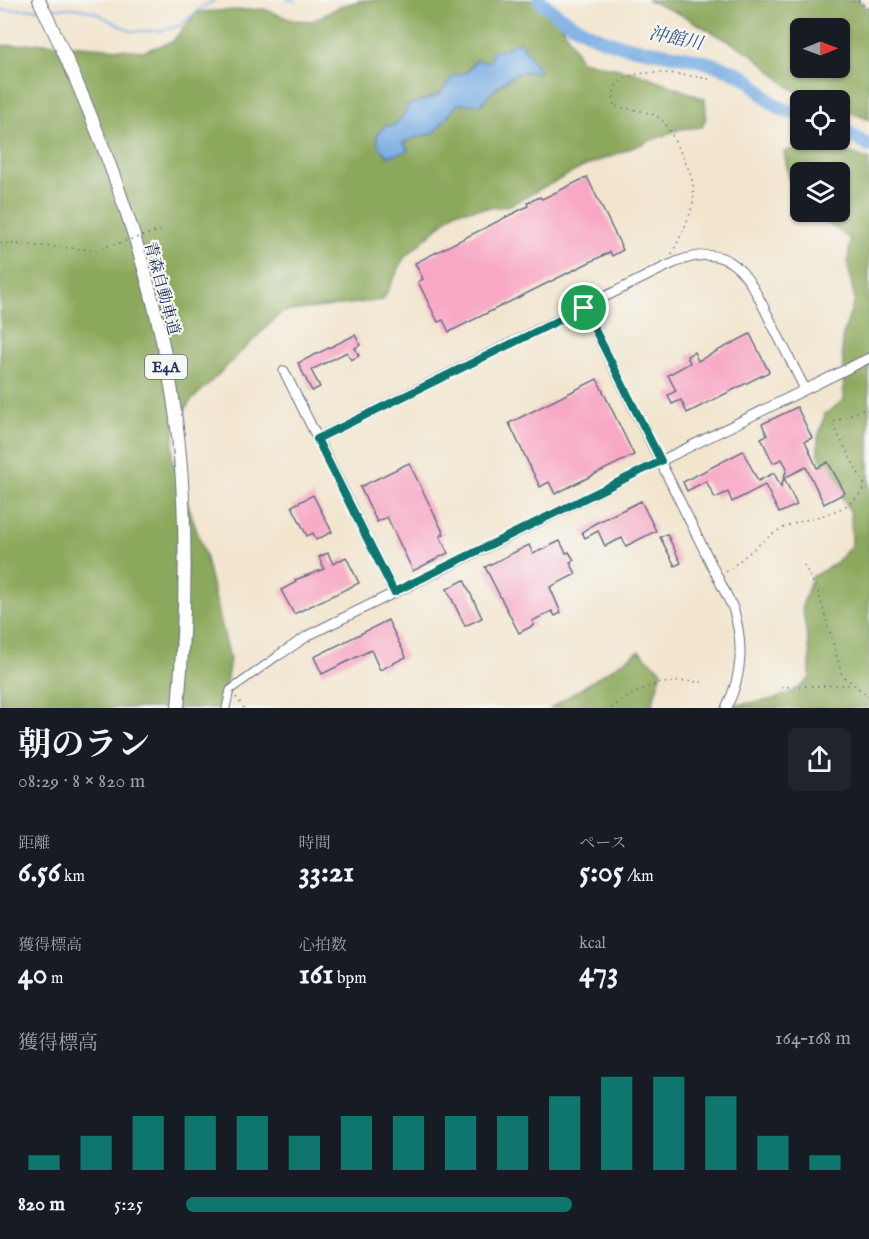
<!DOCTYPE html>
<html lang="ja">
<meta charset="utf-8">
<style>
body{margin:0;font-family:"IM FELL English","Noto Serif JP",serif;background:#20242c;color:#f1f3f6;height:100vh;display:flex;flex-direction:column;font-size:22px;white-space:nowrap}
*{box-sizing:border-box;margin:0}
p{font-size:20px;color:#9ea1a6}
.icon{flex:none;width:33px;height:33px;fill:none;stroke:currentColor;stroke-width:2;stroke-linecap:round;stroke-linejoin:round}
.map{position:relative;height:708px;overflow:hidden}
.side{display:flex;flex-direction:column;background:#171b24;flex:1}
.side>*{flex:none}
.needle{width:39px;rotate:89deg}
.buttons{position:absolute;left:790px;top:18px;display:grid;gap:12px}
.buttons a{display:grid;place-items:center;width:60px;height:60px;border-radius:9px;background:#171b24;box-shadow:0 2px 4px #0004;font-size:30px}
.pin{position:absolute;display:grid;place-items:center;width:51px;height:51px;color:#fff;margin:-26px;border:3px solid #fff;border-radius:50%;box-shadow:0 2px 6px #0007}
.round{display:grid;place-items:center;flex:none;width:63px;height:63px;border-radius:9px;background:#20242c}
.head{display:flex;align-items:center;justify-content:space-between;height:102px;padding:0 18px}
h1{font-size:33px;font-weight:700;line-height:45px}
.figures{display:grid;grid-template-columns:repeat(3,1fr);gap:9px;height:102px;padding:6px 18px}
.figures div{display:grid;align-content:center}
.figures b{font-size:30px;font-weight:700}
.figures small{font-size:16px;font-weight:400}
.figures p{font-size:16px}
.chart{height:168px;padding:12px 18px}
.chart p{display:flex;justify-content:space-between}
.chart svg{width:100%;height:108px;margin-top:6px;stroke:#0f766e;stroke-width:6}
ul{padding:0 18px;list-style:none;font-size:20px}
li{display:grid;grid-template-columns:96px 72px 1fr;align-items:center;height:45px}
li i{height:15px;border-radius:8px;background:#0f766e}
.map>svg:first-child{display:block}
</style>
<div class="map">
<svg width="869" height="708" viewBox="0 0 869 708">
<rect width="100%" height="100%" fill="#f6f6f2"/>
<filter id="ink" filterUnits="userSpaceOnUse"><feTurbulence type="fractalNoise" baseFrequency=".0167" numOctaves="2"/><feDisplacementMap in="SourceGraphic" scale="12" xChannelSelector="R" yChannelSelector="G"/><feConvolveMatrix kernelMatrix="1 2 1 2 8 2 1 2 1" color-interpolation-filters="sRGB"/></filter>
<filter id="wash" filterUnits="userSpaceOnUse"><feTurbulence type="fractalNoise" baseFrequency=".008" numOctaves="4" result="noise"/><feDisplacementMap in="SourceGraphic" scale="24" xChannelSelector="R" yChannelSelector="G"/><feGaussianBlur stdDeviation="1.35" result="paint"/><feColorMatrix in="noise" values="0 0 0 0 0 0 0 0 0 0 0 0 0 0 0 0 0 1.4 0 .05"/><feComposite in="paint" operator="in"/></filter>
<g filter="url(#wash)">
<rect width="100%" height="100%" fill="#f2e5ce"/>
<g fill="#8ca85b" stroke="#546c5c" stroke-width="1.5" fill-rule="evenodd">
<path d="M363,0H549L581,61L641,74L705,99L706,117L702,127L680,129L583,167L508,206L456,211L404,258L383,300L282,312L189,403L175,425L172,457L205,555L230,659L222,708H0V46L43,43L144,51L172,42L197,12L264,9L292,20L313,21L341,6ZM503,50L534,73L520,72L491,92L481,104H458L434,133L413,138L403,144L409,149L377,134L386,125L392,127L404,115L408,105C437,96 458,87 476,60L492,62V51Z"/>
<path d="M647,0H858L869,10V120L840,108V100H811L789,87L752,54L680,14ZM840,28V68H801V28Z"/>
<path d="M816,142L869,159V708H728L732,705C761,702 790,700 810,678V654L802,606L812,577L836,563L852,545L851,513L818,454V438L825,414L844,400L842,337L855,300L848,266L850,239L812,212H840V172H801V202L792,195L784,152Z"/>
<path d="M639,651L662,671L651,708H551Z"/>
</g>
<path fill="#75aae3" stroke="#486ca0" stroke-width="1.5" d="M519,41L540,71C532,75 527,70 520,72C509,75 488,95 481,104H458L434,133L413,138L403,143L409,150L388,157L378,145L377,134L386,125L392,127L404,115L408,105L440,95L453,76L468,72L476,60L491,62L492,51L503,50Z"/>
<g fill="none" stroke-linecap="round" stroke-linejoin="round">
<g stroke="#75aae3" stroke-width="2">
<path d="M287,0H296"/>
<path d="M48,8H76L94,12L130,31H161L181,25L201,8L215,0"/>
<path d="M0,10L39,9"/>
</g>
<g stroke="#75aae3" stroke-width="14">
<path d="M539,0C562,20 595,40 624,46C663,54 700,57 737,73C764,85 761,107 801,115"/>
<path d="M840,128L869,146"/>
</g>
</g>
<g id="blocks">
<g fill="#f8a7c4">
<path d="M587,177L623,250L612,256L610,252L449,332L443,320L438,322L418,282L423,279L415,263L528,206L527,203L540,197L542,199Z"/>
<path d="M750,334L769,372L687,413L681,400L672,404L668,395L676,391L668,375L690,363L687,356L694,352L698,361Z"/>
<path d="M355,335L360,345L355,348L359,356L351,360L347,352L311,370L320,387L312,391L298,363Z"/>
<path d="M597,379L634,455L555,494L549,482L540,487L509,423Z"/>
<path d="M797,407L812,438L805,441L817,468L828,462L845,493L824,504L806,467L784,478L797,505L779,513L765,485L732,502L728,492L715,498L706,481L687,491L683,482L743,451L758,481L774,473L781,487L787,468L782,459L773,463L761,438L767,435L762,424Z"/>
<path d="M409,463L444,534L440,536L448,553L413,571L387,517L377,522L360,487Z"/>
<path d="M313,495L332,532L316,540L313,533L307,536L292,506Z"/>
<path d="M641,501L656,531L626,546L622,538L605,546L598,531L585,538L582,532L594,524Z"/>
<path d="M667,534L681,563L675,566L660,537Z"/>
<path d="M560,541L566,553L569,552L574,560L570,562L576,574L550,587L561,613L555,616L552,611L532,621L534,625L519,633L485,567L529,545L533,554Z"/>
<path d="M328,553L333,564L346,557L359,583L294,614L281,590L296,582L295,580L324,569L319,557Z"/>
<path d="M464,580L482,618L465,626L447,589Z"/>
<path d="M388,620L406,657L380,670L371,650L322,674L314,657Z"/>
</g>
</g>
</g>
<g filter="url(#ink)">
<use href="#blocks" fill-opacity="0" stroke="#666f85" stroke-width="1.5"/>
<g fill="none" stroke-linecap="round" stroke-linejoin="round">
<defs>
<path id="street" d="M226,708L230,690L279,655"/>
<g id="secondary">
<path d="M584,308L733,608C744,643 743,675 726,708"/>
<path d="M284,371L394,592"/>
<path d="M317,439L667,266C727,238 745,268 769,318C781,342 793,365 805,389"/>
<path d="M279,655L309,635L869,358"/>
</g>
<path id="highway" d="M39,0C103,131 162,290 178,436C188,527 186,617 178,708"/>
</defs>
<use href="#street" stroke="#666f85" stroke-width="9"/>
<use href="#secondary" stroke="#666f85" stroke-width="11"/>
<use href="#highway" stroke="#666f85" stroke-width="14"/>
<g stroke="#666f85" stroke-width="1.5" stroke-dasharray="1.5 4.5" stroke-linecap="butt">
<path d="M858,0L869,10"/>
<path d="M0,243L96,250"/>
<path d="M672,254C694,206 705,195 677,146C672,136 667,121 656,116C644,110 627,109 614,106C614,102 613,96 614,92C621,61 688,76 710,79"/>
<path d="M804,565L819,594L842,675L869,697"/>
<path d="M726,572C743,559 767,535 785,527C813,515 850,515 865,486L832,423L864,409L869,411"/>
<path d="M781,687L850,685"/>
<path d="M236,697L244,708"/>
<path d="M611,708C647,684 658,680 702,682"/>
</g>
<use href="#street" stroke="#fff" stroke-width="7"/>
<use href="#secondary" stroke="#fff" stroke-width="9"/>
<use href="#highway" stroke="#fff" stroke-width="12"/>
<path stroke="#666f85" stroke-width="1.5" stroke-dasharray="1.5 4.5" stroke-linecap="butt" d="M96,250L165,229"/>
</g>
</g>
<g fill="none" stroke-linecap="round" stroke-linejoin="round" filter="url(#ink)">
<defs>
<path id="route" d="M584,308L661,461L394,592L317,439Z"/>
</defs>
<use href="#route" stroke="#fff" stroke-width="12"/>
<use href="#route" stroke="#0f766e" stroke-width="8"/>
</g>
<g text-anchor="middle" stroke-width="4.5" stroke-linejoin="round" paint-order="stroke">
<rect fill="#f6f6f2" stroke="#5d6b8a" stroke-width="1.5" x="145" y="355" width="42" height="24" rx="4.5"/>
<g font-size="15" font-weight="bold" fill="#1b2f5e">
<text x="166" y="372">E4A</text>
</g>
<g font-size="16" fill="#1b2f5e" stroke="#f6f6f2">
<text transform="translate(163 288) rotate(75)" y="6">青森自動車道</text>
</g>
<g font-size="18" font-style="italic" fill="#365486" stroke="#f6f6f2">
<text transform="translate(676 38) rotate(12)" y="6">沖館川</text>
</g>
</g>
</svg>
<div class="buttons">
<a><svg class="needle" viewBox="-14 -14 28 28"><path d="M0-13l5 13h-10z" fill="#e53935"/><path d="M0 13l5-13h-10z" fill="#9ea1a6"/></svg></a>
<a><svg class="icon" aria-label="locate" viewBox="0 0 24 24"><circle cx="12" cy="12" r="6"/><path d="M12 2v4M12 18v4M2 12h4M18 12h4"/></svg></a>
<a><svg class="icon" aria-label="layers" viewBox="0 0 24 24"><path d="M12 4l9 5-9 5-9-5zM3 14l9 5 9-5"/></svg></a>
</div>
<div class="pin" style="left:584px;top:308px;background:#1e9e55"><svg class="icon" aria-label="arrive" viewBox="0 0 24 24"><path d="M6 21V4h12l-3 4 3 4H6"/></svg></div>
</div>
<section class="side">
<div class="head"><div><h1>朝のラン</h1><p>08:29 · 8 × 820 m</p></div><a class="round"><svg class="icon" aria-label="share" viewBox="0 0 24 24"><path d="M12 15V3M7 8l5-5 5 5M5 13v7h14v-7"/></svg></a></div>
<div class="figures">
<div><p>距離</p><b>6.56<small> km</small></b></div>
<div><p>時間</p><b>33:21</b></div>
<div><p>ペース</p><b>5:05<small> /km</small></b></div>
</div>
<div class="figures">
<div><p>獲得標高</p><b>40<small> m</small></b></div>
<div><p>心拍数</p><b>161<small> bpm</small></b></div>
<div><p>kcal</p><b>473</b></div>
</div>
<div class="chart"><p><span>獲得標高</span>164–168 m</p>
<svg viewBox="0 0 160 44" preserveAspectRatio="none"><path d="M5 44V38M15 44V30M25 44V22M35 44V22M45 44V22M55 44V30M65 44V22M75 44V22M85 44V22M95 44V22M105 44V14M115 44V6M125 44V6M135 44V14M145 44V30M155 44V38"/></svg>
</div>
<ul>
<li><b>820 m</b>5:25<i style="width:58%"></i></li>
</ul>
</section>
